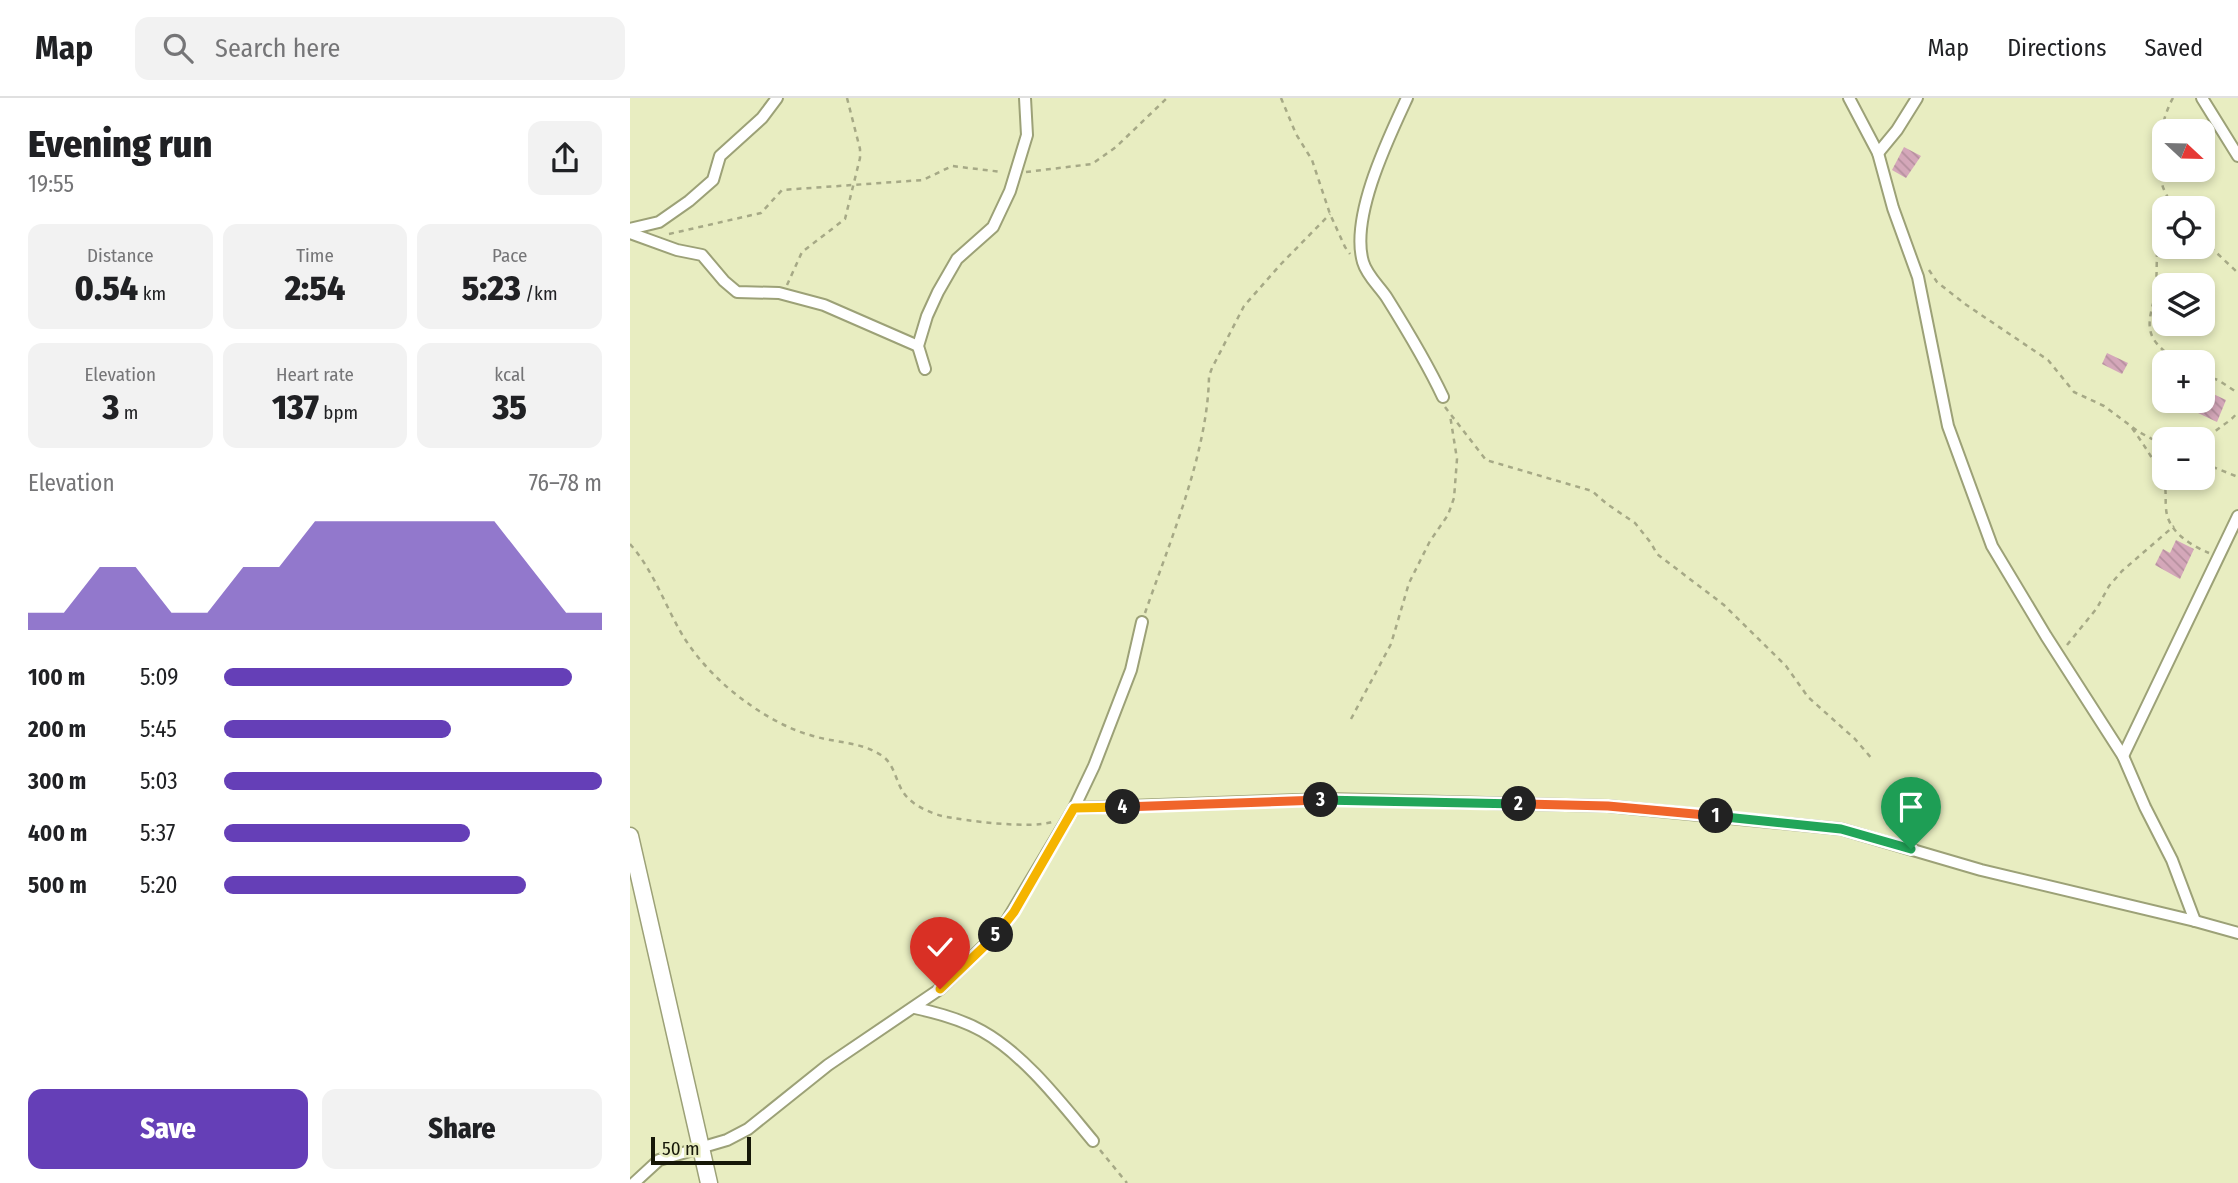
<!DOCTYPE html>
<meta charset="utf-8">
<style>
body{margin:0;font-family:"Fira Sans Condensed",sans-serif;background:#f2f2f2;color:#202124;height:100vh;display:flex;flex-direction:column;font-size:26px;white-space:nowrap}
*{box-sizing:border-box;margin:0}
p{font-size:23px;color:#757577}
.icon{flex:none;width:38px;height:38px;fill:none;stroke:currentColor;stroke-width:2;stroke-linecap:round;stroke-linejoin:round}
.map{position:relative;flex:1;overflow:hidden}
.sheet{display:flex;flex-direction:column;background:#fff;width:630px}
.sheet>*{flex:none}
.needle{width:46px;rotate:112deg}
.tools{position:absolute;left:1522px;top:21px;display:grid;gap:14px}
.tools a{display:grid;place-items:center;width:63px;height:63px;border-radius:14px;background:#fff;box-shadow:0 4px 10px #0003;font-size:35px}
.scale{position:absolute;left:21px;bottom:18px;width:100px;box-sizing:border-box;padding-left:7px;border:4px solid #161708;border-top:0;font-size:19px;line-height:24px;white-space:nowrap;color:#161708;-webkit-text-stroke:5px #e8edc1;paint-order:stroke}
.pin{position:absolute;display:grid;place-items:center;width:60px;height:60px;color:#fff;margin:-72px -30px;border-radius:50% 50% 50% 0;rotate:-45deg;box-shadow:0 0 7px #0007}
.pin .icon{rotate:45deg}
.km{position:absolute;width:35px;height:35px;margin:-18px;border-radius:50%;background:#222;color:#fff;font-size:19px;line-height:35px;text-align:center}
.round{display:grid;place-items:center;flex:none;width:74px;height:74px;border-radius:14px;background:#f2f2f2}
.summary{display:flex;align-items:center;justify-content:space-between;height:119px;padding:0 28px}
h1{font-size:38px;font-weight:800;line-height:52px}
.metrics{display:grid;grid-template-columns:repeat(3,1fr);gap:10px;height:119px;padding:7px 28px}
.metrics div{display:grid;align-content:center;border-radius:14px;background:#f2f2f2;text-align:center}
.metrics b{font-size:35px;font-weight:800}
.metrics small{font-size:19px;font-weight:400}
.metrics p{font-size:19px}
.chart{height:196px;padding:14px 28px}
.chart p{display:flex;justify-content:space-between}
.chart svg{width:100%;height:126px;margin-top:7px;fill:#653fb7;opacity:.7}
.cta{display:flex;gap:14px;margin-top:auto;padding:14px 28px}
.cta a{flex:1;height:80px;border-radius:14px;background:#653fb7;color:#fff;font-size:28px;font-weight:800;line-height:80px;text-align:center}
.cta a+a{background:#f2f2f2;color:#202124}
ul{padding:0 28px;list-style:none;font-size:23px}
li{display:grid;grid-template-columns:112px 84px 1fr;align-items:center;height:52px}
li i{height:18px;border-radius:9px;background:#653fb7}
header{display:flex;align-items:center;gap:42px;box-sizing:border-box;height:98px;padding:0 35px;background:#fff;border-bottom:2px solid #e0e0e0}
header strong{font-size:33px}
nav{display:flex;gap:38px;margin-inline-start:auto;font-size:24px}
.search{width:490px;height:63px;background:#f2f2f2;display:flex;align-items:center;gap:18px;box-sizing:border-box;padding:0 24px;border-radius:14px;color:#757577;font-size:26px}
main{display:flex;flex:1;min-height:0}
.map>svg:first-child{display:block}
</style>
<header>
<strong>Map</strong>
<div class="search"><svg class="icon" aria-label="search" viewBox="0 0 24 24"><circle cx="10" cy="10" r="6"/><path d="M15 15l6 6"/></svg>Search here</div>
<nav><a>Map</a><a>Directions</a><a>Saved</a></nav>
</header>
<main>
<section class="sheet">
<div class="summary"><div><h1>Evening run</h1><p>19:55</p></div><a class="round"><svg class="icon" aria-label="share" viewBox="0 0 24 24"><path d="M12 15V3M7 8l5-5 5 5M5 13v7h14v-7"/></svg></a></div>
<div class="metrics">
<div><p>Distance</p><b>0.54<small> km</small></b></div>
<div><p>Time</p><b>2:54</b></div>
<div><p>Pace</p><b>5:23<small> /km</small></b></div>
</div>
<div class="metrics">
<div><p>Elevation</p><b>3<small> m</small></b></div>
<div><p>Heart rate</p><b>137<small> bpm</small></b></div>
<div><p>kcal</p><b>35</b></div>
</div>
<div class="chart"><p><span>Elevation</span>76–78 m</p>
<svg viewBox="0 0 160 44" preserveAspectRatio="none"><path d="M0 44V38L10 38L20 22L30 22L40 38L50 38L60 22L70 22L80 6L90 6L100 6L110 6L120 6L130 6L140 22L150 38L160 38V44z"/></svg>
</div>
<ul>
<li><b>100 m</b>5:09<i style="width:92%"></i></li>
<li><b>200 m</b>5:45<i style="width:60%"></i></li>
<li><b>300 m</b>5:03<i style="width:100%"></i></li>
<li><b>400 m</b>5:37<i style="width:65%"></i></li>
<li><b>500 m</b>5:20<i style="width:80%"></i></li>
</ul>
<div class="cta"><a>Save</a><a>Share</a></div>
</section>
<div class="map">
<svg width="1608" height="1085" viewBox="0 0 1608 1085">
<defs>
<pattern id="building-back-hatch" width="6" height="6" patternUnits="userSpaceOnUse" patternTransform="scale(1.75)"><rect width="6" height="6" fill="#d4a7b9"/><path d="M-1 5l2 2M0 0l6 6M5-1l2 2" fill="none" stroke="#b58f9e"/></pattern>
</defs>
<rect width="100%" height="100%" fill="#e8edc1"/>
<g fill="url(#building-back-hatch)">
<path d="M1274,49L1291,58L1276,80L1262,72Z"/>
<path d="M1477,255L1498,265L1492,276L1472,266Z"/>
<path d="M1579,294L1596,302L1587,324L1568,315Z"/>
<path d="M1546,442L1564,451L1550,481L1525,467L1533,451L1540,455Z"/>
</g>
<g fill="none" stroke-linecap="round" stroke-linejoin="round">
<defs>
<g id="street">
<path d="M777,0C758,41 720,119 733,164C737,178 750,189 757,200C777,232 797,265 813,299"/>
<path d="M1219,0L1248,55L1263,110L1288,179L1318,328L1362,448L1416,538L1493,658L1515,709L1542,762L1565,823"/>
<path d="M1572,0L1608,58"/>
<path d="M1248,55L1267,32L1287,0"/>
<path d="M0,131L29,124L59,103L83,82L90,58L132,20L147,0"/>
<path d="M0,135L47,152L72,157L94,183L107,194L149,195L194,207L288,248"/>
<path d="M295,271L288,248L297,218L308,194L327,161L363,129L380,93L397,37L395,0"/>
<path d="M1493,658L1608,418"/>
<path d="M444,710L698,701L978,708L1211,731L1351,772L1565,823L1608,835"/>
<path d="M285,910C308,915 331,921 352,933C395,957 432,1006 463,1043"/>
<path d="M4,1085L29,1062L97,1042L118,1031L198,967L310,891L373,829L444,710L464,668L501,572L512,524"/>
</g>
<path id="secondary" d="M0,738L79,1085"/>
</defs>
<use href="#street" stroke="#9ca177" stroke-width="14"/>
<use href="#secondary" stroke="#9ca177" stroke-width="19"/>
<g stroke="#a6a986" stroke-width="2.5" stroke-dasharray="5 5" stroke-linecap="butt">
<path d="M651,0L666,36L682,62L700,116L715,149L720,156"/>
<path d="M1543,0C1530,23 1525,60 1532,86C1534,94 1540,103 1544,110"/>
<path d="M396,74L462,66L486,49L537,0"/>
<path d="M1535,115C1523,141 1529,168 1525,196C1523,210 1516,224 1522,238C1527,249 1540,258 1550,264"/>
<path d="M39,136L131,115L152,92L293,82L322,68L372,74"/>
<path d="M1573,142L1608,175"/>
<path d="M1299,172L1307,184L1335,206L1418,262L1444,294L1474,308L1509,334L1535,348"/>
<path d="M157,187L172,154L215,121L230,60V51L217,0"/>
<path d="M1573,277L1588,282L1608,295"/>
<path d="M815,309L856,362L962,393L977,406L1005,425L1021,445L1027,456L1094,507L1156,568L1178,599L1225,641L1243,662"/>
<path d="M1502,330C1514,347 1525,363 1533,382C1537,392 1535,400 1536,410C1537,433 1560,447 1579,455"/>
<path d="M1573,348C1585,328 1596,329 1608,314"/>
<path d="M1573,365L1608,379"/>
<path d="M0,446C24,473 35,508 53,538C69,564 94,589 119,606C135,618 161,632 180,637C204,645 229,643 251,657C267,667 265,689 279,701C287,709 301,715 312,718C336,723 400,731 422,724"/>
<path d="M515,515C540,443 578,354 579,278L582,270L614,208L651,166L700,116"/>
<path d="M1437,547L1467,510L1479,488L1492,473L1544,428"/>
<path d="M721,621L761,546L779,485L800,443L818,417L824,400L827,361L820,317"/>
<path d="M470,1052L497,1085"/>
</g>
<use href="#street" stroke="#fff" stroke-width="10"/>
<use href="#secondary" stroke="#fff" stroke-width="16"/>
</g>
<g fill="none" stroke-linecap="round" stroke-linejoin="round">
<defs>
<path id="split-1" d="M1086,718L1211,731L1281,751"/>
<path id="split-2" d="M889,706L978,708L1086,718"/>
<path id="split-3" d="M691,702L889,706"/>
<path id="split-4" d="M493,709L691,702"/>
<path id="split-5" d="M366,837L384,814L444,710L493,709"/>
<path id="split-6" d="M310,891L366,837"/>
</defs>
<use href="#split-1" stroke="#fff" stroke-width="14"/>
<use href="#split-2" stroke="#fff" stroke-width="14"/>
<use href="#split-3" stroke="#fff" stroke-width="14"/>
<use href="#split-4" stroke="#fff" stroke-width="14"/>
<use href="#split-5" stroke="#fff" stroke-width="14"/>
<use href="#split-6" stroke="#fff" stroke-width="14"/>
<use href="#split-1" stroke="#22a559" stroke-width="9"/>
<use href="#split-2" stroke="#f0652b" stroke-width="9"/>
<use href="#split-3" stroke="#22a559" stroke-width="9"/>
<use href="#split-4" stroke="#f0652b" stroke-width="9"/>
<use href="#split-5" stroke="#f5b400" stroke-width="9"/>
<use href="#split-6" stroke="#f5b400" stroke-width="9"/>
</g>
</svg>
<div class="tools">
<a><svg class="needle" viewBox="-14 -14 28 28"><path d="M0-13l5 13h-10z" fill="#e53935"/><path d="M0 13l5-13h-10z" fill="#757577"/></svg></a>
<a><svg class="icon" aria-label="locate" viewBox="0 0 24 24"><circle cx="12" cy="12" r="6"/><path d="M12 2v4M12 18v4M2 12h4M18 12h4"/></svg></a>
<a><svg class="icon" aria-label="layers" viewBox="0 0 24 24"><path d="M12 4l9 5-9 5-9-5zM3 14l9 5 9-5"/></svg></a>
<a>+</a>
<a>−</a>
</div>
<div class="scale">50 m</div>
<div class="pin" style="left:1281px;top:751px;background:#1e9e55"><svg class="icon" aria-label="arrive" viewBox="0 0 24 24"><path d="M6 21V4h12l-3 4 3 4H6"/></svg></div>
<div class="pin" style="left:310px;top:891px;background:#d93025"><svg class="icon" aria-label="check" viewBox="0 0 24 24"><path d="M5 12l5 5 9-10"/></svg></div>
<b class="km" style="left:1086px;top:718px">1</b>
<b class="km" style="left:889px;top:706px">2</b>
<b class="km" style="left:691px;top:702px">3</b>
<b class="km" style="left:493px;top:709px">4</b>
<b class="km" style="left:366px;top:837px">5</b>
</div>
</main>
